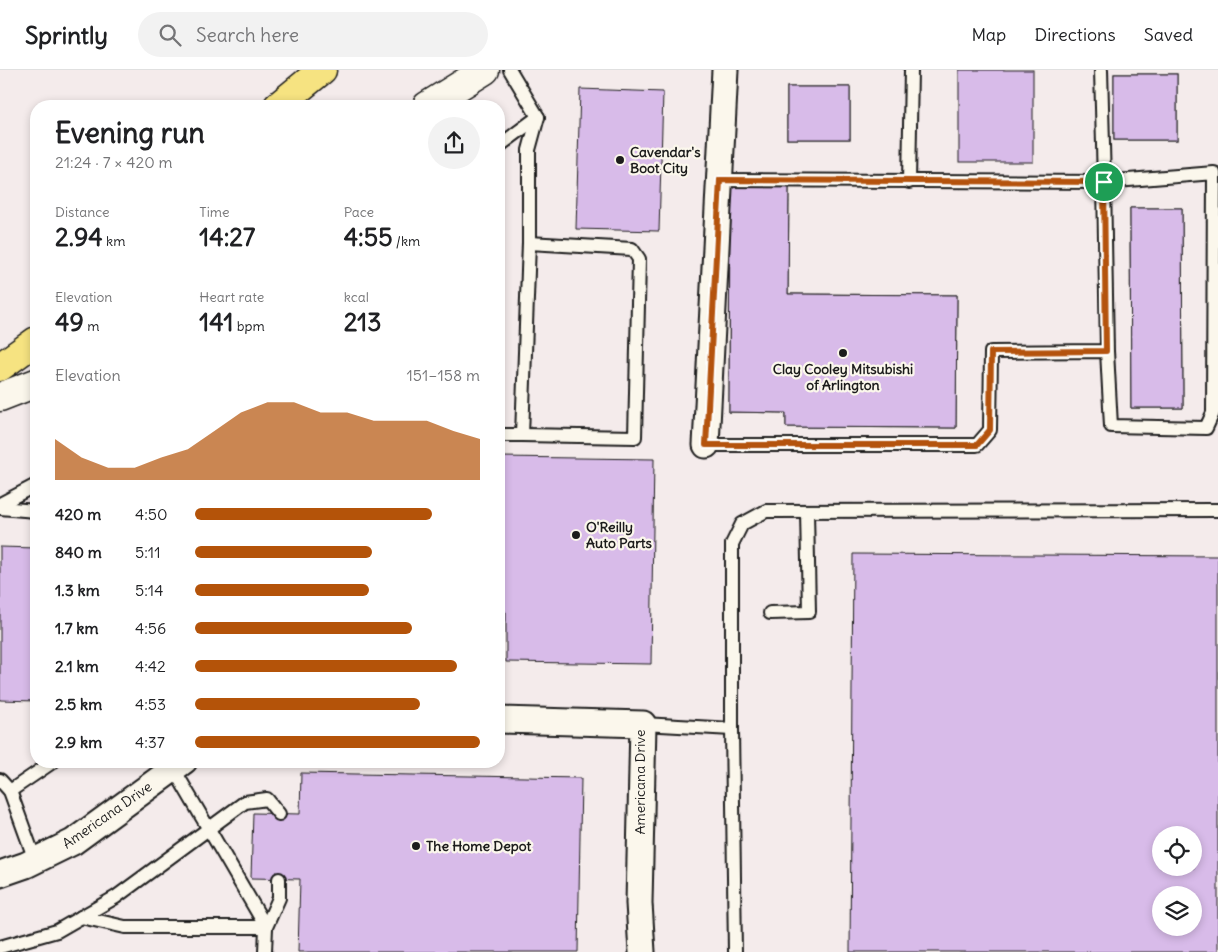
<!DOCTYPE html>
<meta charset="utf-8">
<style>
body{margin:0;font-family:Delius,sans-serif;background:#f2f2f2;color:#202124;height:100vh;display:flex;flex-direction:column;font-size:19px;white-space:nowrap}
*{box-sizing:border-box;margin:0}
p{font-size:16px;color:#757577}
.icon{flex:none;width:28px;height:28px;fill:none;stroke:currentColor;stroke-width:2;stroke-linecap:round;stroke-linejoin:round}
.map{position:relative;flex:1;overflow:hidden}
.details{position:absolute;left:30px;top:30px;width:475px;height:668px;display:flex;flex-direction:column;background:#fff;border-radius:20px;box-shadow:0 2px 8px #0003}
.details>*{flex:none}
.tools{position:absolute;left:1152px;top:756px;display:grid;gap:10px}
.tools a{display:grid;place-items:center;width:50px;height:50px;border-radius:50%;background:#fff;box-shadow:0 2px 8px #0003;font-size:25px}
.pin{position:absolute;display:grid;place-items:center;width:42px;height:42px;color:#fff;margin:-21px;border:2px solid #fff;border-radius:50%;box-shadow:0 1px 5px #0007}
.round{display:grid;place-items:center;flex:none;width:52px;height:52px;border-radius:26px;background:#f2f2f2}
.head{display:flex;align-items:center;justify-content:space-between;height:85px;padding:0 25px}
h1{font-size:28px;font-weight:700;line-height:38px}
.stats{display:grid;grid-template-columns:repeat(3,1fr);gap:8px;height:85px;padding:5px 25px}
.stats div{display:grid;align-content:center}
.stats b{font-size:25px;font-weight:700}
.stats small{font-size:14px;font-weight:400}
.stats p{font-size:14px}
.chart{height:140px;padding:10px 25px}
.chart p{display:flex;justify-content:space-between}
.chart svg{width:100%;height:90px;margin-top:5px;fill:#b45309;opacity:.7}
ul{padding:0 25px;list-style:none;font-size:16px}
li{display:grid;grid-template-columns:80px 60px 1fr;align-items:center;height:38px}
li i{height:12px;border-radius:6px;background:#b45309}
header{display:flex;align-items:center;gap:30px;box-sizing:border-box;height:70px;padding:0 25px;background:#fff;border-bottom:1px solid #e0e0e0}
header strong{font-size:24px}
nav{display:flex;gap:28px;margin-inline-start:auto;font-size:18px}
.search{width:350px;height:45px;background:#f2f2f2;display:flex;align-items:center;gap:12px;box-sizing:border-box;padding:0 18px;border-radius:28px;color:#757577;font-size:19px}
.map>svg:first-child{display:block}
</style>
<header>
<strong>Sprintly</strong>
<div class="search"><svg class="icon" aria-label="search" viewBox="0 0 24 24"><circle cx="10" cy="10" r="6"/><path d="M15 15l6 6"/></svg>Search here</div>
<nav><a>Map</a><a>Directions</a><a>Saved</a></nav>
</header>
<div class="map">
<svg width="1218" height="882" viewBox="0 0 1218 882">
<rect width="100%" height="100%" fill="#f4ebeb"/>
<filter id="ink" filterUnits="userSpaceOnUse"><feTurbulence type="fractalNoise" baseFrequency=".02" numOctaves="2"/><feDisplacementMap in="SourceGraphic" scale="10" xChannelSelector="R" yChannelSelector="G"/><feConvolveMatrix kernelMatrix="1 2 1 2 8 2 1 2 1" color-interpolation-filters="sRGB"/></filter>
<g filter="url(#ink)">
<g fill="#d8bbe9" stroke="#1c1c1c" fill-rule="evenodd">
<rect x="959" y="0" width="74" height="92"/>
<rect x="1114" y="4" width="63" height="66"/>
<rect x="1114" y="4" width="63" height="66"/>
<rect x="787" y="17" width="63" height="52"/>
<rect x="787" y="17" width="63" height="52"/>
<path d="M580,19L663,22L659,161L576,159Z"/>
<path d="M730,114L789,115L788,224L957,225L956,358L786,357V343L729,342Z"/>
<path d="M730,114L789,115L788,224L957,225L956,358L786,357V343L729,342Z"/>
<path d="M1130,138H1182L1183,338H1131Z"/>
<path d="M1130,138H1182L1183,338H1131Z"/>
<path d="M499,387L654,389L651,594L506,592V542L499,541Z"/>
<path d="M0,477L36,478V631L0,630Z"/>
<path d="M853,484L1218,486V882H850ZM1161,765H1194V798H1161ZM1161,825H1194V858H1161Z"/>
<path d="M301,703L581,708L578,882H298L300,809L251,808L253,743L300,744Z"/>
</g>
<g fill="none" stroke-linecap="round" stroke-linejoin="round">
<defs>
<g id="service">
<path d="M499,76L538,47"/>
<path d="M720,110L1104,112L1101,0"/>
<path d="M909,112L911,0"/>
<path d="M499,365H522L529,173V80L538,47L510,0"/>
<path d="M522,365L635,367L639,189L632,179L529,173"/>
<path d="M706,375H977L990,360L991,282L1107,281L1111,356L1206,358L1213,343L1214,103L1104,112L1107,281"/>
<path d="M0,434L36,415"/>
<path d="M0,438L36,441"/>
<path d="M770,543L809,542L807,441"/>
<path d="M643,654L732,659V474L742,454L766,441L1218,440"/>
<path d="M732,659L735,882"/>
<path d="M172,696L266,857L265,882"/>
<path d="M0,710L10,721L35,790"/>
<path d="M10,721L54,691"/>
<path d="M81,847L125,857H266L279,828V809"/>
<path d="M0,877L57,861L116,827L245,732L267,729L279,744"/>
</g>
<g id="minor">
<path d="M706,375L725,0"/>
<path d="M499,650L643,654L639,833L642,882"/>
<path d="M0,804L26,795L73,772L184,691"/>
</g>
<g id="secondary">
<path d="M427,36L485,0"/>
<path d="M0,327L36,313"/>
</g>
<g id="motorway">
<path d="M278,36L322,0"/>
<path d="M0,297L36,271"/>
</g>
</defs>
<use href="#service" stroke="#1c1c1c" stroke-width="16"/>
<use href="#minor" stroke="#1c1c1c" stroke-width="29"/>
<use href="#secondary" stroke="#1c1c1c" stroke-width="31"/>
<use href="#motorway" stroke="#1c1c1c" stroke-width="31"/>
<use href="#service" stroke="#fbf7ec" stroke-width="12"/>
<use href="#minor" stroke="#fbf7ec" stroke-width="25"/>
<use href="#secondary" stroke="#fbf7ec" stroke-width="28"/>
<use href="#motorway" stroke="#f6e381" stroke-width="28"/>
</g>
</g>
<g fill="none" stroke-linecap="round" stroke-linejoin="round" filter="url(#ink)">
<defs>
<path id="route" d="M720,110L1104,112L1106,281L991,282L990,360L977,375H706Z"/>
</defs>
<use href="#route" stroke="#fff" stroke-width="10"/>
<use href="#route" stroke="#b45309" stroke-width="6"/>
</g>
<g fill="#1c1c1c" stroke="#fbf7ec" stroke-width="2">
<circle cx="620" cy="90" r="5"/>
<circle cx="843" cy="283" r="5"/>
<circle cx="576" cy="465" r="5"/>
<circle cx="416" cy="776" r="5"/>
</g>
<g text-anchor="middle" stroke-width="4.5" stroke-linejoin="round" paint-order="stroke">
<g font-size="14" font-weight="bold" fill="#1c1c1c" stroke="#fbf7ec" text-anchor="start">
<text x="630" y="87">Cavendar's<tspan x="630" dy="16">Boot City</tspan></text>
<text x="843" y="304" text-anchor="middle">Clay Cooley Mitsubishi<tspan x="843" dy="16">of Arlington</tspan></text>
<text x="586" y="462">O'Reilly<tspan x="586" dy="16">Auto Parts</tspan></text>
<text x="426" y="781">The Home Depot</text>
</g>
<g font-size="14" fill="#1c1c1c" stroke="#fbf7ec">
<text transform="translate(640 712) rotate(-90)" y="5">Americana Drive</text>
<text transform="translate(107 745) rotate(-35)" y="5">Americana Drive</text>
</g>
</g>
</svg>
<div class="tools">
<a><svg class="icon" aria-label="locate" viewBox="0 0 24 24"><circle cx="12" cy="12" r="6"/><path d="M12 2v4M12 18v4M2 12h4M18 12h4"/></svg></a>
<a><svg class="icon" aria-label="layers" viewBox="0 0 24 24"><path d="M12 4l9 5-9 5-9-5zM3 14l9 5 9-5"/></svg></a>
</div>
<div class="pin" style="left:1104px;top:112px;background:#1e9e55"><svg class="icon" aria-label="arrive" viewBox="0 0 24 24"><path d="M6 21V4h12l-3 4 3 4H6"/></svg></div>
<section class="details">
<div class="head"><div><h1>Evening run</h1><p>21:24 · 7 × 420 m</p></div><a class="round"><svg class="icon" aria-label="share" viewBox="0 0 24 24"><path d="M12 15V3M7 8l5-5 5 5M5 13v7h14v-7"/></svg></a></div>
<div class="stats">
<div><p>Distance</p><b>2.94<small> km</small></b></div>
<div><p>Time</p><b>14:27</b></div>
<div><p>Pace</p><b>4:55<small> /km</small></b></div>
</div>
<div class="stats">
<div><p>Elevation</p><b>49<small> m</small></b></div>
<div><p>Heart rate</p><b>141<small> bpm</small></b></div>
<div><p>kcal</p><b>213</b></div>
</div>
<div class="chart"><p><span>Elevation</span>151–158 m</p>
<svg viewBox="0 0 160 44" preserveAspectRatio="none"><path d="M0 44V24L10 33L20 38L30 38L40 33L50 29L60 20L70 11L80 6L90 6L100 11L110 11L120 15L130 15L140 15L150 20L160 24V44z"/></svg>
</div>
<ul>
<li><b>420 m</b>4:50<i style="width:83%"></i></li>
<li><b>840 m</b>5:11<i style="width:62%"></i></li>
<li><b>1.3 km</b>5:14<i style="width:61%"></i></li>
<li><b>1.7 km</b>4:56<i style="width:76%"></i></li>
<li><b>2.1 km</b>4:42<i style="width:92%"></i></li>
<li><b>2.5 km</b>4:53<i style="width:79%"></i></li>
<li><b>2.9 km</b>4:37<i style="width:100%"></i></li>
</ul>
</section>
</div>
